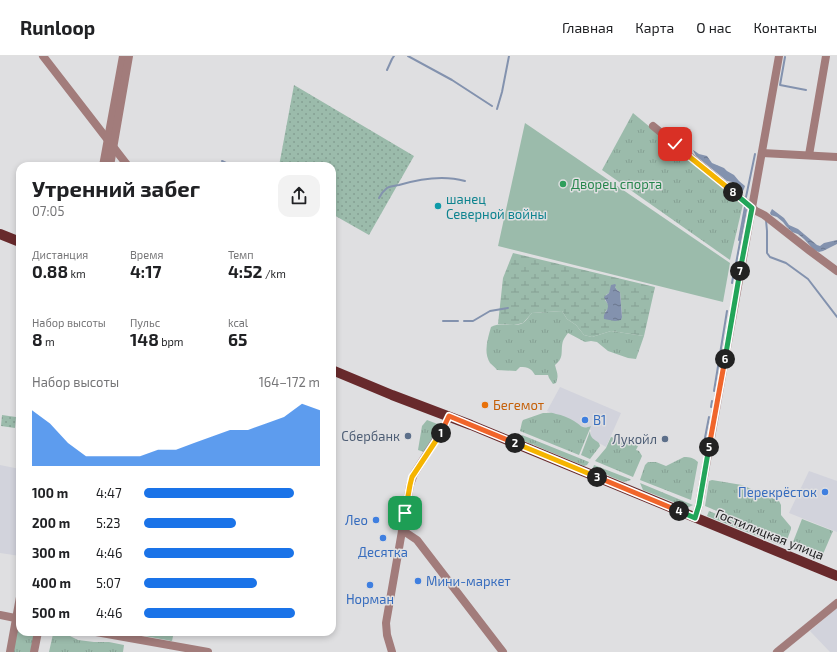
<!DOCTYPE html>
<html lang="ru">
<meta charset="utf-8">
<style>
body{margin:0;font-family:"Exo 2",sans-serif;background:#f2f2f2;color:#202124;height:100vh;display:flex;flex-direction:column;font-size:15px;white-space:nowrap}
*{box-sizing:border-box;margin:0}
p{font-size:13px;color:#757577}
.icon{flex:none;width:22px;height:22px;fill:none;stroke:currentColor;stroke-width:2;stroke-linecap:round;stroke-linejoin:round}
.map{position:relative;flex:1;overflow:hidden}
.panel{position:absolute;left:16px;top:106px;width:320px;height:474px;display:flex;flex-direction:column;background:#fff;border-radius:12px;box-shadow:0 2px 6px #0003}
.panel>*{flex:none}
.pin{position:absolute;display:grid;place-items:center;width:34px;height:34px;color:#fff;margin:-17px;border-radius:8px;box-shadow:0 2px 6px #0006}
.km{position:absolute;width:20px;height:20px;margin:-10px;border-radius:50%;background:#222;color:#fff;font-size:11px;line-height:20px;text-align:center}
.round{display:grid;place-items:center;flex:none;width:42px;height:42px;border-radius:12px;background:#f2f2f2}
.head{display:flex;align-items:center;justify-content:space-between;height:68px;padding:0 16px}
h1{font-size:22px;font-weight:700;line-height:30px}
.stats{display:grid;grid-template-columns:repeat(3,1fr);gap:6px;height:68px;padding:4px 16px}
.stats div{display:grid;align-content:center}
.stats b{font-size:17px;font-weight:700}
.stats small{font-size:11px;font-weight:400}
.stats p{font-size:11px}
.chart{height:112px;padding:8px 16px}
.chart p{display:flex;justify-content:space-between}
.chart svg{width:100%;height:72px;margin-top:4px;fill:#1a73e8;opacity:.7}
ul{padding:0 16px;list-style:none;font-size:13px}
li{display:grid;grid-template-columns:64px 48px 1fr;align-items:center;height:30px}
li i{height:10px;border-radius:5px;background:#1a73e8}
header{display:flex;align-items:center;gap:24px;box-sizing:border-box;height:56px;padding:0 20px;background:#fff;border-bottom:1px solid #e0e0e0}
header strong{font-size:19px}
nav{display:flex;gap:22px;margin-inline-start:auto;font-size:14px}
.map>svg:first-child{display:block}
</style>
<header>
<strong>Runloop</strong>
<nav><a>Главная</a><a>Карта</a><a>О нас</a><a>Контакты</a></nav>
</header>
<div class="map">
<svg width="837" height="596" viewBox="0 0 837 596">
<defs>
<pattern id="grass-tufts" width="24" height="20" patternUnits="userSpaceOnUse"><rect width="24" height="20" fill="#9bbbab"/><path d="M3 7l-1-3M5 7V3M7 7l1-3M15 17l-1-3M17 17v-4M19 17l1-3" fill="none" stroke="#85a093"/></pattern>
<pattern id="wetland-marsh" width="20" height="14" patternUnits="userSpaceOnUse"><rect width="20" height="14" fill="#9bbbab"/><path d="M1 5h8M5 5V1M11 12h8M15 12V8" fill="none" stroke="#85a093"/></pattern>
<pattern id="park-dots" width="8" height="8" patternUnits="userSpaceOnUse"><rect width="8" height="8" fill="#9bbbab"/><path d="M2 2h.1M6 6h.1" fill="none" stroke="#85a093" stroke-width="1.8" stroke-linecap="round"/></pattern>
<pattern id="water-ripples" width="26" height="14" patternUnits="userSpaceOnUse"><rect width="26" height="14" fill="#8392ae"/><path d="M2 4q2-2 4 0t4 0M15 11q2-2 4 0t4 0" fill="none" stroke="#6a768d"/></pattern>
</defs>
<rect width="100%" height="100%" fill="#dfdfe1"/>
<g fill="#d2d3dc">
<path d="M560,331L621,357L606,391L590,382L591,374L547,355Z"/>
<path d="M0,409L20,413V500L0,497Z"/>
<path d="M809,415L837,425V476L789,457Z"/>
<path d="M837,552V596H830L810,575Z"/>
</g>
<g fill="url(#grass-tufts)">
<path d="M633,57L743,148L730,204L602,114Z"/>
<path d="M562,255L567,263L576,269L584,279L592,281L611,275L644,280L636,303L628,302L608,295L597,286L591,285L585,286L568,277C566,280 564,282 563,285C560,295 565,301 555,309C557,317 559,319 556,327L553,328L549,322L548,319H535C531,312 528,311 520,311L516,315L497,314C495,311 492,309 490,307C483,296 488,282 491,271C501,265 513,272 523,267C526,265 529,260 532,257Z"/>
<path d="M543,357C547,357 552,356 556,358C562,359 569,362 574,365C581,369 582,374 591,370L579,399L520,375L522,366L523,364Z"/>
<path d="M427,364L440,369V371L424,396L418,394L422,370Z"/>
<path d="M590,375C590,382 594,383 599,387L600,390L590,403L581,399Z"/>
<path d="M522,379L589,406L587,409L584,410L534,389L533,388V389L520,383Z"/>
<path d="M611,381L638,390L636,394L639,395L642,400L633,421L595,405L606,392Z"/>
<path d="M684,401C690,401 694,402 698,406L691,444L640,424L645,409L648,406H656L666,410Z"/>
<path d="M594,409L630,423L631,424L624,426L609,420L608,419L595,414L593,412Z"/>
<path d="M712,424L742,429L779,445L781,449V459L791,471V473L787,484L705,450L709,425Z"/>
<path d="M640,427L693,449L689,451H686L643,434Z"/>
<path d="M709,455L784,486L786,487L784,489H780L707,460Z"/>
<path d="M802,463L833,475L823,498L793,486Z"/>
<path d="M17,573H20V576H35L32,596H13Z"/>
<path d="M123,576H152L173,580L172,585Z"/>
<path d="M57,577L68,579L78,584L94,586H109L124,589L123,596H49L53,578Z"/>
</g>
<path fill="url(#wetland-marsh)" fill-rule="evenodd" d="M513,197L655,231L644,280L611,275L592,281L584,279L576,269L567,263L562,255L532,257L523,267L514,269L498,268L503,222ZM615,231L617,234L620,236L622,261L605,256L608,253V248L605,244L606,239L609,237L611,232Z"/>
<g fill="url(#park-dots)">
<path d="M294,29L414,100L369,179L332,158V110H279Z"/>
<path d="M2,359L16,361L15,372L1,370Z"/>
</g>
<path fill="#9bbbab" d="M525,67L730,207L723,246L498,190Z"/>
<g fill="url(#water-ripples)">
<path d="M693,94L699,98L707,100L712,107L724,112L727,115L734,119L739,125L745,130L744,133L743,135C738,135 734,130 732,126L727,125L696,100Z"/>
<path d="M772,153L784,162L789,169L798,173L817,189L820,190L824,187L837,184V188L823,195L819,196L814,194L804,183L798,178L792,176L786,170L783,166L777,161L771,159L770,157Z"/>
<path d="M615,228L616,229L615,231L617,234L620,236L622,261L621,264L615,265L604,263C603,256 608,256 608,250C608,247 605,244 604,241L609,237L611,229Z"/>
</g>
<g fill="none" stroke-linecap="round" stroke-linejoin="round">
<g stroke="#8392ae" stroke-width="2">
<path d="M408,0L452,24L492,50"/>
<path d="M785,1L780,29L806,34"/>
<path d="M387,14L392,3L394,0"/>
<path d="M497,53L502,36L509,0"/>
<path d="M222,105L232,110"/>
<path d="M746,141L755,98"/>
<path d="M379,142C381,138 383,135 387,132C390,130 395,130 399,129C419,123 444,119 465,125"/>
<path d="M766,164L767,175V197L770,201L786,207L808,223L837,261"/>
<path d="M739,184L745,151"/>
<path d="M735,213L746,154"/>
<path d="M732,227L733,221"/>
<path d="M443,265H458"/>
<path d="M464,265H473L490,255L508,252"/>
<path d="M714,335L727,255"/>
<path d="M711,351L712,345"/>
<path d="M703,392L709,361"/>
</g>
<g stroke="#a27c7b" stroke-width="8">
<path d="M43,0L128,110"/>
<path d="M653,70L756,155L764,159L810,195L837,215"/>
<path d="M762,97L837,101"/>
<path d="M809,99L826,0"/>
<path d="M103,110L123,0"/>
<path d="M110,110L129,0"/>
<path d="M695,462L699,449L779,0"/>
<path d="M402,474L417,484L503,596"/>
<path d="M0,559L20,563"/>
<path d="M96,576L208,596"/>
<path d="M10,596L20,541"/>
<path d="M34,596L38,576"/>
<path d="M392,596L387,579L386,567L410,429L414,418L444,371L449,360"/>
<path d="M777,596L837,547"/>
</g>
<g stroke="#682a2c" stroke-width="10">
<path d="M0,178L20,186"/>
<path d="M332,314L392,339L471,369L837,520"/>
</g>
</g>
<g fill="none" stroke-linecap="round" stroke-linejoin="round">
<defs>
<path id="split-1" d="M405,457L410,429L412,421L441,377"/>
<path id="split-2" d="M441,377L449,360L515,387"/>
<path id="split-3" d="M515,387L597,421"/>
<path id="split-4" d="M597,421L679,455"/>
<path id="split-5" d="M679,455L695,462L699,449L709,391"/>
<path id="split-6" d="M709,391L725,303"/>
<path id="split-7" d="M725,303L740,215"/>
<path id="split-8" d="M733,136L752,152L740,215"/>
<path id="split-9" d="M675,88L691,102L733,136"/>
</defs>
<use href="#split-1" stroke="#fff" stroke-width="8"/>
<use href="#split-2" stroke="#fff" stroke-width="8"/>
<use href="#split-3" stroke="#fff" stroke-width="8"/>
<use href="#split-4" stroke="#fff" stroke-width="8"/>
<use href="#split-5" stroke="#fff" stroke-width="8"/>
<use href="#split-6" stroke="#fff" stroke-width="8"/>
<use href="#split-7" stroke="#fff" stroke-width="8"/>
<use href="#split-8" stroke="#fff" stroke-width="8"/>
<use href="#split-9" stroke="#fff" stroke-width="8"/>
<use href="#split-1" stroke="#f5b400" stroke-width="5"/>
<use href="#split-2" stroke="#f0652b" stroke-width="5"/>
<use href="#split-3" stroke="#f5b400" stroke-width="5"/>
<use href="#split-4" stroke="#f0652b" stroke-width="5"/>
<use href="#split-5" stroke="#22a559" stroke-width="5"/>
<use href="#split-6" stroke="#f0652b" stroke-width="5"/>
<use href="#split-7" stroke="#22a559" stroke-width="5"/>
<use href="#split-8" stroke="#22a559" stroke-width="5"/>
<use href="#split-9" stroke="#f5b400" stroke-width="5"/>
</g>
<circle fill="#2e9e5b" stroke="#dfdfe1" stroke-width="1.5" cx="563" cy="128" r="4"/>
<circle fill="#0f9aa8" stroke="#dfdfe1" stroke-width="1.5" cx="438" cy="150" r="4"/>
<circle fill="#e8710a" stroke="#dfdfe1" stroke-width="1.5" cx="485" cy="349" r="4"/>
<g fill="#3f7fe0" stroke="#dfdfe1" stroke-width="1.5">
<circle cx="585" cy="364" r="4"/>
<circle cx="825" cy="436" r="4"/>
<circle cx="376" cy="464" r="4"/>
<circle cx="383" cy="482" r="4"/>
<circle cx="418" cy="525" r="4"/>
<circle cx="370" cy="529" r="4"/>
</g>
<g fill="#5c6f8a" stroke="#dfdfe1" stroke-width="1.5">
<circle cx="408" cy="380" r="4"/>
<circle cx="665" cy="383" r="4"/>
</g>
<g text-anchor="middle" stroke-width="3" stroke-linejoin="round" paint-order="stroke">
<g font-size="13" fill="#27864d" stroke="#dfdfe1" text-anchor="start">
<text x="571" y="133">Дворец спорта</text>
</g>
<g font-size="13" fill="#0d838f" stroke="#dfdfe1" text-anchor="start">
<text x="446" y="148">шанец<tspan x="446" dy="15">Северной войны</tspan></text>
</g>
<g font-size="13" fill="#c56008" stroke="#dfdfe1" text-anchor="start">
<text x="493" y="354">Бегемот</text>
</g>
<g font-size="13" fill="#366cbe" stroke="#dfdfe1" text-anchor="start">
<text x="593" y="369">В1</text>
<text x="817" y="441" text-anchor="end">Перекрёсток</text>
<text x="368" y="469" text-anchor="end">Лео</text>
<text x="383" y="501" text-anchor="middle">Десятка</text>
<text x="426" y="530">Мини-маркет</text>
<text x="370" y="548" text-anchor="middle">Норман</text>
</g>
<g font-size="13" fill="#4e5e75" stroke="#dfdfe1" text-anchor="end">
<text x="400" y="385">Сбербанк</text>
<text x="657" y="388">Лукойл</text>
</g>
<g font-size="13" fill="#1b1b1c" stroke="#dfdfe1">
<text transform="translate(770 478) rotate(22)" y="5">Гостилицкая улица</text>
</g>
</g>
</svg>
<div class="pin" style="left:405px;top:457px;background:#1e9e55"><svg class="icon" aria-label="arrive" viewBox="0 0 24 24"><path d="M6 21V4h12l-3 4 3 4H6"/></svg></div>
<div class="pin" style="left:675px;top:88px;background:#d93025"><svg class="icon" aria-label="check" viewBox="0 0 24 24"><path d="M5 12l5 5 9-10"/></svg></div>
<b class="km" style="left:441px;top:377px">1</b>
<b class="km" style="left:515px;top:387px">2</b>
<b class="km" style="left:597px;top:421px">3</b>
<b class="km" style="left:679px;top:455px">4</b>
<b class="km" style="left:709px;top:391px">5</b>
<b class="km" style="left:725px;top:303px">6</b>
<b class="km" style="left:740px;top:215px">7</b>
<b class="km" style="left:733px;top:136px">8</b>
<section class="panel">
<div class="head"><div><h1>Утренний забег</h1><p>07:05</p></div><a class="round"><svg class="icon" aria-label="share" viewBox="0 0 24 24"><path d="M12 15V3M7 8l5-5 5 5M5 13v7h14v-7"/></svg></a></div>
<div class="stats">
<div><p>Дистанция</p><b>0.88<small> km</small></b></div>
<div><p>Время</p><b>4:17</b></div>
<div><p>Темп</p><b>4:52<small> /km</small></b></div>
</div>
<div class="stats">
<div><p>Набор высоты</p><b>8<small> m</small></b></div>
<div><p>Пульс</p><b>148<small> bpm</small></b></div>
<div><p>kcal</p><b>65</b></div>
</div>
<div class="chart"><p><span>Набор высоты</span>164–172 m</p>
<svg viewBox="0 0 160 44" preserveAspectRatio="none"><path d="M0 44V10L10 18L20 30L30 38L40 38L50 38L60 38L70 34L80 34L90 30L100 26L110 22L120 22L130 18L140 14L150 6L160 10V44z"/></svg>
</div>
<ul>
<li><b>100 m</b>4:47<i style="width:85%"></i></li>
<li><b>200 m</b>5:23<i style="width:52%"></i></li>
<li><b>300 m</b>4:46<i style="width:85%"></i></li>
<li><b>400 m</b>5:07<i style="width:64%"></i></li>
<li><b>500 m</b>4:46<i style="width:86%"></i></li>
</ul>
</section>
</div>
